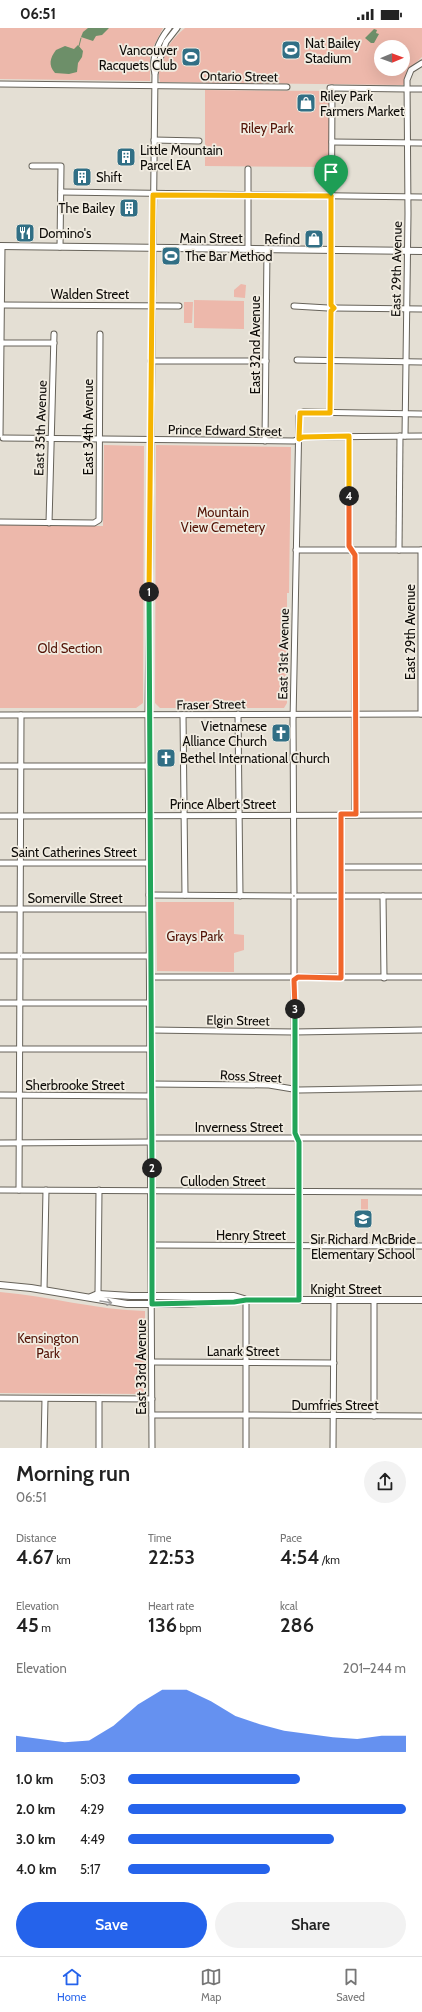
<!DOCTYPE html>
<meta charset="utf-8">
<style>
body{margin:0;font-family:Cabin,sans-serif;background:#f2f2f2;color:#222;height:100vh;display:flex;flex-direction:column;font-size:15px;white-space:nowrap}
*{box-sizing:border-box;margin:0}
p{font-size:13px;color:#767676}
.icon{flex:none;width:22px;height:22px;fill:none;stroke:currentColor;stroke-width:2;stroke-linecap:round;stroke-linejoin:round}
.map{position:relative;height:1420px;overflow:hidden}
.side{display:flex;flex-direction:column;background:#fff;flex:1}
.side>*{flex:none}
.needle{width:26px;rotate:89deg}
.tools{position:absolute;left:374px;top:12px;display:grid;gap:8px}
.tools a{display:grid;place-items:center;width:36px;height:36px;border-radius:50%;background:#fff;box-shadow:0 4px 16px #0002;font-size:20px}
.pin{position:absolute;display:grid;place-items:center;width:34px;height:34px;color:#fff;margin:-41px -17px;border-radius:50% 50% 50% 0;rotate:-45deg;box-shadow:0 0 4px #0007}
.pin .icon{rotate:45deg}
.km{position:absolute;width:20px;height:20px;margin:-10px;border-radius:50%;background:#222;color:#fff;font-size:11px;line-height:20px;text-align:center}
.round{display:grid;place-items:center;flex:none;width:42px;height:42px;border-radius:21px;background:#f2f2f2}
.head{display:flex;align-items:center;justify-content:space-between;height:68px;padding:0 16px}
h1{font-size:22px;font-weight:600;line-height:30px}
.stats{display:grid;grid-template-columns:repeat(3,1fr);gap:6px;height:68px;padding:4px 16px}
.stats div{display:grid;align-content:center}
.stats b{font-size:20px;font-weight:600}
.stats small{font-size:11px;font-weight:400}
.stats p{font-size:11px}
.chart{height:112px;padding:8px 16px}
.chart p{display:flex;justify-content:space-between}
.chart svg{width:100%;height:72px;margin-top:4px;fill:#2563eb;opacity:.7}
.action{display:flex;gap:8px;margin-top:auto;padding:8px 16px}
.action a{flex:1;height:46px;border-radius:24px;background:#2563eb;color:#fff;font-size:16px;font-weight:600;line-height:46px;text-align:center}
.action a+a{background:#f2f2f2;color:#222}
ul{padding:0 16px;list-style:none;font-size:13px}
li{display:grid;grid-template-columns:64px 48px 1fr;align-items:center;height:30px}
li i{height:10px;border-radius:5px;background:#2563eb}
.status{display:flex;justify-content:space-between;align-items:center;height:28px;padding:0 20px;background:#fff;direction:ltr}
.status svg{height:11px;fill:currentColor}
.tabs{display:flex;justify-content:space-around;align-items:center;height:56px;border-top:1px solid #e0e0e0;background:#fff;font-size:11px;color:#767676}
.tabs a{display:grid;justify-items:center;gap:2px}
.tabs .current{color:#2563eb}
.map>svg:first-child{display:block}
</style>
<div class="status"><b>06:51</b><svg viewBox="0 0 49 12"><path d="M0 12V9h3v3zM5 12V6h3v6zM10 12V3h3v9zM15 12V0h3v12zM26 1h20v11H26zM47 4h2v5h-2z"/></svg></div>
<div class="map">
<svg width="422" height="1420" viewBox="0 0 422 1420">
<rect width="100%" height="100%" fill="#e4dfd4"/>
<g fill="#edb8ab" fill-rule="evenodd">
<path d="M0,0H163L150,25V53L0,51Z"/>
<path d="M185,0H422V29L407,43L406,54L403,57L160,54C154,35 171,11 185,0ZM381,19H403V41H381Z"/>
<path d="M205,62L328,63L329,65V139L205,138Z"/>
<path d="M241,256L246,257L245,270L234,269V262Z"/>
<path d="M194,272L244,273V301L194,300Z"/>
<path d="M184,274H193L192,295H184Z"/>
<path d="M104,417L144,418L143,675L136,680H0V497L103,498Z"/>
<path d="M156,417L291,419L289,565H287V675L284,680H160L155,675Z"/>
<path d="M156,874H234V906L244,907V922L234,925V944L157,943Z"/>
<path d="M361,1171H368V1188H365L361,1182Z"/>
<path d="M0,1264C49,1268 96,1282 145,1283V1366L0,1365Z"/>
</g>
<g fill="#6d8f69">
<path d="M88,0H109L102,7L96,8L93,13L81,9L83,4Z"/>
<path d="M374,1L377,2L376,5L379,6L374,15H371L365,10Z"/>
<path d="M78,17L83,23L82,29L78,35L77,44L69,46L55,45C48,37 50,30 56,22L65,18L74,21Z"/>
</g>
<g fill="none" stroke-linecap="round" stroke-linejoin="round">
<path stroke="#6d8f69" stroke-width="1" d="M79,18L81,10"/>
<defs>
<g id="minor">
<path d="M155,45L166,14L177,0"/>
<path d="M0,56L287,59"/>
<path d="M330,60L407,61"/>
<path d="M410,61H422"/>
<path d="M154,112L199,113"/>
<path d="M332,114L422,115"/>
<path d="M32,138H61L60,219"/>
<path d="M248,141V221"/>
<path d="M61,164L422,169"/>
<path d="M2,277L179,278"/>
<path d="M331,277L332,60"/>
<path d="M294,278L328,280"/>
<path d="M334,280L422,281"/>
<path d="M1,315H54"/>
<path d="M297,332L422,334"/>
<path d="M151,333H266"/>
<path d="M330,385L331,283"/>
<path d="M0,407L2,218"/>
<path d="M349,408V518L355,528V786"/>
<path d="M405,408L408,186L407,52L411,42L422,35"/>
<path d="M3,410L294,413L303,409L422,408"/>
<path d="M265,413L267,221"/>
<path d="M0,494L94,495L99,492L100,306"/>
<path d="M49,495L54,306"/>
<path d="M296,522H422"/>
<path d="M399,522L400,408"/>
<path d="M421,522V686"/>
<path d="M238,686L240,868"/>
<path d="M0,687L422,686"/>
<path d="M183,687L185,867"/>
<path d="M0,738H148"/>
<path d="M341,786V950"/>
<path d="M0,788L422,787"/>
<path d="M0,835H149"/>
<path d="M341,839H422"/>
<path d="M294,865L293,693L299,388L300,385L304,384L422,386"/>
<path d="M149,867L291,868"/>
<path d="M297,868H422"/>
<path d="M383,868L384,950"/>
<path d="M294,871V946"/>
<path d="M0,881H149"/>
<path d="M20,925L21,687"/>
<path d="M0,928H18"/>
<path d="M23,928H150"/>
<path d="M150,949H292"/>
<path d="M297,949H422"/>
<path d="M294,952L295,1105L299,1114V1272"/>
<path d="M0,975H150"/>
<path d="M151,1002L294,1004L422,1002"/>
<path d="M0,1021H151"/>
<path d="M151,1056L269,1057L299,1062L422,1060"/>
<path d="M0,1067L151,1068"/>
<path d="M151,1110H422"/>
<path d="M0,1115L151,1114"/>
<path d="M0,1162L422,1164"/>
<path d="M19,1162L20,931"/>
<path d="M152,1217L422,1218"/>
<path d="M44,1262L46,1162"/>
<path d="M98,1266L99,1162"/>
<path d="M246,1272V1385"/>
<path d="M152,1334L334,1335"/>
<path d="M0,1370L152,1371"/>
<path d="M99,1371V1420"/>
<path d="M152,1387H244"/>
<path d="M248,1387L422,1388"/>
<path d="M374,1388V1272"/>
<path d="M44,1420L45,1371"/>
<path d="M152,1420L148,687L155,45C150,31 160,11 169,0"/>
<path d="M246,1420V1389"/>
<path d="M333,1420L334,1272"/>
</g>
<g id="major">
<path d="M0,218L422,223"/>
<path d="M0,1257L31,1260L127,1276H181L246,1272H422"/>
<path d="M91,1269L98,1266L131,1268H234L244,1271"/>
</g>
</defs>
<use href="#minor" stroke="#67635a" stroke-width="7"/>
<use href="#major" stroke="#67635a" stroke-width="8"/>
<use href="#minor" stroke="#fff" stroke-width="5"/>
<use href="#major" stroke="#fff" stroke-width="6"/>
</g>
<defs><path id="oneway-shaft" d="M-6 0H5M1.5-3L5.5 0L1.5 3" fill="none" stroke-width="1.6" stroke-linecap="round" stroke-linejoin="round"/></defs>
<use stroke="#9e9d9c" href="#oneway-shaft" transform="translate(106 1274) rotate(9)"/>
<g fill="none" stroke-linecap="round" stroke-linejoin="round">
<defs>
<path id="split-1" d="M149,564L153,167L331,168"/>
<path id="split-2" d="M149,564L152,1140"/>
<path id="split-3" d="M152,1140V1276L234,1274L246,1272H299V1114L295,1105V981"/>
<path id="split-4" d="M295,981L294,952L298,949L341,950V786H356L355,527L349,518V468"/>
<path id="split-5" d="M331,168V277L334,280L331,283L330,385H300L299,411L303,409L349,408V468"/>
</defs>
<use href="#split-1" stroke="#fff" stroke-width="8"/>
<use href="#split-2" stroke="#fff" stroke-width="8"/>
<use href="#split-3" stroke="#fff" stroke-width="8"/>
<use href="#split-4" stroke="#fff" stroke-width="8"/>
<use href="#split-5" stroke="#fff" stroke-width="8"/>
<use href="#split-1" stroke="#f5b400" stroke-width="5"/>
<use href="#split-2" stroke="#22a559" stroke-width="5"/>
<use href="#split-3" stroke="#22a559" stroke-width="5"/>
<use href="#split-4" stroke="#f0652b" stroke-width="5"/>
<use href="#split-5" stroke="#f5b400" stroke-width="5"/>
</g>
<defs>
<symbol id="stadium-square" viewBox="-11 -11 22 22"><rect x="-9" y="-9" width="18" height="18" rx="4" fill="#316f85" stroke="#f1ece1"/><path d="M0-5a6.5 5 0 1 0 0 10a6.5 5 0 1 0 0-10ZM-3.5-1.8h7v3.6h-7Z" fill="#fff"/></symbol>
<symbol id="shop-square" viewBox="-11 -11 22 22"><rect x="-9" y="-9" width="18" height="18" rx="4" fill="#316f85" stroke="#f1ece1"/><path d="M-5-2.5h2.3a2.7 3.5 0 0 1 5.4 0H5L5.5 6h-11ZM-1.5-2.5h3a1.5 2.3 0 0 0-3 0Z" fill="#fff"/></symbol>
<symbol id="building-square" viewBox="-11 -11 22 22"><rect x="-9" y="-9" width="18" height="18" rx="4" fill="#316f85" stroke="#f1ece1"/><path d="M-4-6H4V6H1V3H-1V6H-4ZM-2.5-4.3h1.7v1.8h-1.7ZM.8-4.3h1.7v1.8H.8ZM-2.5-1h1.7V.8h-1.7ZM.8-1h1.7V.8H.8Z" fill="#fff"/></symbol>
<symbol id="restaurant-square" viewBox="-11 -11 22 22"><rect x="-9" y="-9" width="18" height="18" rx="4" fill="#316f85" stroke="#f1ece1"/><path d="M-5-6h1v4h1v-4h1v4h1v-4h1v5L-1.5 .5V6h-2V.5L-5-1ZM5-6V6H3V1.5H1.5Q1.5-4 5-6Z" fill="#fff"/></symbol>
<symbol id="church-square" viewBox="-11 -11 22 22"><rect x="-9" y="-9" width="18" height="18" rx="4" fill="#316f85" stroke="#f1ece1"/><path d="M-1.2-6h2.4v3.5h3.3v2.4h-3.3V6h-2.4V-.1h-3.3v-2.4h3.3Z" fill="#fff"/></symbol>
<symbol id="school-square" viewBox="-11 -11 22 22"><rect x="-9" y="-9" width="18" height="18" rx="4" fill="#316f85" stroke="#f1ece1"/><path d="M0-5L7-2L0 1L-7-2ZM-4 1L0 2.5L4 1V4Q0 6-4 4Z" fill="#fff"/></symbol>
</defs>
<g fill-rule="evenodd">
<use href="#stadium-square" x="280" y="11" width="22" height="22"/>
<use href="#stadium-square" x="180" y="18" width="22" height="22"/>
<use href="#shop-square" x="295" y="64" width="22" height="22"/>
<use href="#building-square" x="115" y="118" width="22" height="22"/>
<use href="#building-square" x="71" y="138" width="22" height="22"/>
<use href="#building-square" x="118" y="169" width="22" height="22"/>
<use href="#restaurant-square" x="14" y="194" width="22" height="22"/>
<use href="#shop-square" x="303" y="200" width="22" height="22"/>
<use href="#stadium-square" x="160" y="217" width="22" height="22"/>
<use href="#church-square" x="270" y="694" width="22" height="22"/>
<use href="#church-square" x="155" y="719" width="22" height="22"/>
<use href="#school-square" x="352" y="1180" width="22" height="22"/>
</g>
<g text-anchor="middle" stroke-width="3.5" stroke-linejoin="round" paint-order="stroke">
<g font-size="13" fill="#0d0b08" stroke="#f1ece1" text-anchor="start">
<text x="305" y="20">Nat Bailey<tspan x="305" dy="15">Stadium</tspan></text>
<text x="177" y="27" text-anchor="end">Vancouver<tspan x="177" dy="15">Racquets Club</tspan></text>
<text x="320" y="73">Riley Park<tspan x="320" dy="15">Farmers Market</tspan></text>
<text x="140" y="127">Little Mountain<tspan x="140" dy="15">Parcel EA</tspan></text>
<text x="96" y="154">Shift</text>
<text x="115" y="185" text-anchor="end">The Bailey</text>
<text x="39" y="210">Domino's</text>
<text x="300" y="216" text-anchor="end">Refind</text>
<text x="185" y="233">The Bar Method</text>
<text x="267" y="703" text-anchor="end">Vietnamese<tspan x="267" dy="15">Alliance Church</tspan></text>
<text x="180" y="735">Bethel International Church</text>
<text x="363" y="1216" text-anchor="middle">Sir Richard McBride<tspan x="363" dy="15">Elementary School</tspan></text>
</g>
<g font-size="13" fill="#0d0b08" stroke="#f1ece1">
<text transform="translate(239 48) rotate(1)" y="5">Ontario Street</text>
<text x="211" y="215">Main Street</text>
<text transform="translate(396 241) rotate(-89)" y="5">East 29th Avenue</text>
<text x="90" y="271">Walden Street</text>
<text transform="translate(255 317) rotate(-90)" y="5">East 32nd Avenue</text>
<text transform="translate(88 399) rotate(-90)" y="5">East 34th Avenue</text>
<text transform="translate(40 400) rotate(-88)" y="5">East 35th Avenue</text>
<text transform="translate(225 402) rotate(1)" y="5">Prince Edward Street</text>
<text transform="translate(410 604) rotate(-90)" y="5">East 29th Avenue</text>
<text transform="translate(283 626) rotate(-89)" y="5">East 31st Avenue</text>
<text transform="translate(211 676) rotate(-1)" y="5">Fraser Street</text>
<text x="223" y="781">Prince Albert Street</text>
<text x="74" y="829">Saint Catherines Street</text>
<text x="75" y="875">Somerville Street</text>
<text transform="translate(238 992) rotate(1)" y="5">Elgin Street</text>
<text transform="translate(251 1048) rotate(3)" y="5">Ross Street</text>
<text x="75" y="1062">Sherbrooke Street</text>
<text x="239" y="1104">Inverness Street</text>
<text x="223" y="1158">Culloden Street</text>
<text x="251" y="1212">Henry Street</text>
<text x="346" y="1266">Knight Street</text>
<text x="243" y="1328">Lanark Street</text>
<text transform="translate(141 1339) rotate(-90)" y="5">East 33rd Avenue</text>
<text x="335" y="1382">Dumfries Street</text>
</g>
<g font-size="13" fill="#521205" stroke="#f1ece1">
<text x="267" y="105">Riley Park</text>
<text x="223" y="489">Mountain<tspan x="223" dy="15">View Cemetery</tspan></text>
<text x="70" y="625">Old Section</text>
<text x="195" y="913">Grays Park</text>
<text x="48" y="1315">Kensington<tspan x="48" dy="15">Park</tspan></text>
</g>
</g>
</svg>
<div class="tools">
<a><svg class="needle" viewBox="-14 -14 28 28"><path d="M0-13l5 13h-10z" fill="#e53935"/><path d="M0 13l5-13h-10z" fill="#767676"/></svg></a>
</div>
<div class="pin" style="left:331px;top:168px;background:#1e9e55"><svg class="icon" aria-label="arrive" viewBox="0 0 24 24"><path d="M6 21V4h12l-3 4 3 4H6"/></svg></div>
<b class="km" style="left:149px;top:564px">1</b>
<b class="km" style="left:152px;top:1140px">2</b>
<b class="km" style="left:295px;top:981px">3</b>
<b class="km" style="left:349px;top:468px">4</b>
</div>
<section class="side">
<div class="head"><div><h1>Morning run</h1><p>06:51</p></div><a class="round"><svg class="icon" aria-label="share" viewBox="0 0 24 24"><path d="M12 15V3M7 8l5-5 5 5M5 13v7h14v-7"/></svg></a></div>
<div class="stats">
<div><p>Distance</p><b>4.67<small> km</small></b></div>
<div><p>Time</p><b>22:53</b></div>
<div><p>Pace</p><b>4:54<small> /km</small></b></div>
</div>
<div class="stats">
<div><p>Elevation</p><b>45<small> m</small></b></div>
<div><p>Heart rate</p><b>136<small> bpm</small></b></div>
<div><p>kcal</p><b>286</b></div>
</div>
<div class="chart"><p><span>Elevation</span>201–244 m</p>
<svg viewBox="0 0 160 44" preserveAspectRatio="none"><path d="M0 44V34L10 36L20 38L30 37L40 28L50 15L60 6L70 6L80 13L90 22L100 27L110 31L120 33L130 35L140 36L150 34L160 34V44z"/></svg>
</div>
<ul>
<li><b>1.0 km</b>5:03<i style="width:62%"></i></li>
<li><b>2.0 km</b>4:29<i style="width:100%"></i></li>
<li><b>3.0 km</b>4:49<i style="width:74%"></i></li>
<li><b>4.0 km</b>5:17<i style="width:51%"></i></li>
</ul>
<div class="action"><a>Save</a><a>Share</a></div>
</section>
<nav class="tabs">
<a class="current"><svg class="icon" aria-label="home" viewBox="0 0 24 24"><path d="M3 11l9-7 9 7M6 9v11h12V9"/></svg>Home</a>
<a><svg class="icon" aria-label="map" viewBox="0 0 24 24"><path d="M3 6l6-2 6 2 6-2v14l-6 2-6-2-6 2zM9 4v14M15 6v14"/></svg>Map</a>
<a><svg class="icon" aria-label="saved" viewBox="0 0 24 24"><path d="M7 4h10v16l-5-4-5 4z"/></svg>Saved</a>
</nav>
